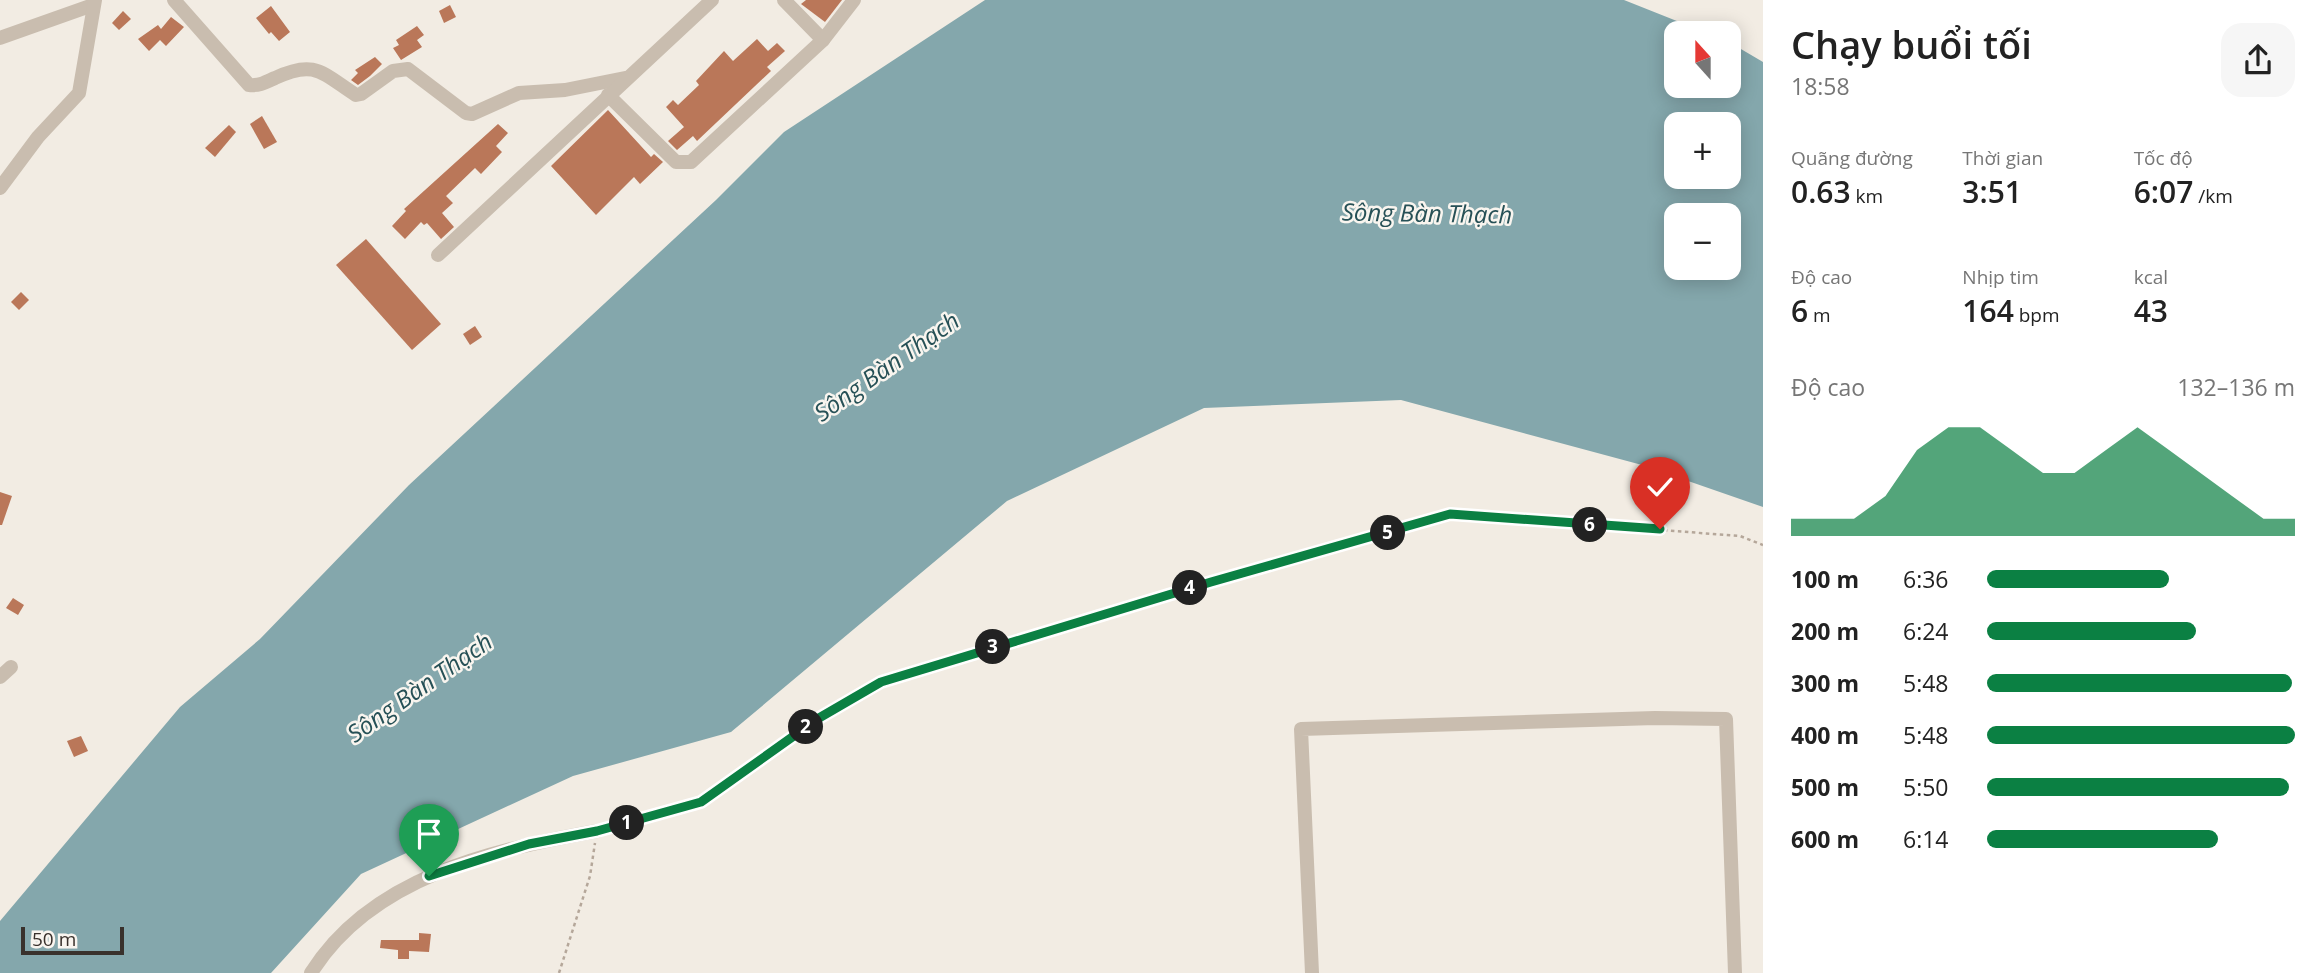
<!DOCTYPE html>
<html lang="vi">
<meta charset="utf-8">
<style>
body{margin:0;font-family:"Open Sans",sans-serif;background:#f6f6f6;color:#222;height:100vh;display:flex;flex-direction:column;font-size:26px;white-space:nowrap}
*{box-sizing:border-box;margin:0}
p{font-size:23px;color:#767676}
.icon{flex:none;width:38px;height:38px;fill:none;stroke:currentColor;stroke-width:2;stroke-linecap:round;stroke-linejoin:round}
.map{position:relative;flex:1;overflow:hidden}
.sheet{display:flex;flex-direction:column;background:#fff;width:560px}
.sheet>*{flex:none}
.needle{width:46px;rotate:339deg}
.fabs{position:absolute;left:1664px;top:21px;display:grid;gap:14px}
.fabs a{display:grid;place-items:center;width:77px;height:77px;border-radius:14px;background:#fff;box-shadow:0 4px 18px #0003;font-size:35px}
.scale{position:absolute;left:21px;bottom:18px;width:103px;box-sizing:border-box;padding-left:7px;border:4px solid #39312c;border-top:0;font-size:19px;line-height:24px;white-space:nowrap;color:#39312c;-webkit-text-stroke:5px #f9f5ef;paint-order:stroke}
.pin{position:absolute;display:grid;place-items:center;width:60px;height:60px;color:#fff;margin:-72px -30px;border-radius:50% 50% 50% 0;rotate:-45deg;box-shadow:0 0 7px #0007}
.pin .icon{rotate:45deg}
.km{position:absolute;width:35px;height:35px;margin:-18px;border-radius:50%;background:#222;color:#fff;font-size:19px;line-height:35px;text-align:center}
.round{display:grid;place-items:center;flex:none;width:74px;height:74px;border-radius:21px;background:#f6f6f6}
.overview{display:flex;align-items:center;justify-content:space-between;height:119px;padding:0 28px}
h1{font-size:38px;font-weight:600;line-height:52px}
.figures{display:grid;grid-template-columns:repeat(3,1fr);gap:10px;height:119px;padding:7px 28px}
.figures div{display:grid;align-content:center}
.figures b{font-size:30px;font-weight:600}
.figures small{font-size:19px;font-weight:400}
.figures p{font-size:19px}
.chart{height:196px;padding:14px 28px}
.chart p{display:flex;justify-content:space-between}
.chart svg{width:100%;height:126px;margin-top:7px;fill:#0b8043;opacity:.7}
ul{padding:0 28px;list-style:none;font-size:23px}
li{display:grid;grid-template-columns:112px 84px 1fr;align-items:center;height:52px}
li i{height:18px;border-radius:9px;background:#0b8043}
main{display:flex;flex:1;min-height:0}
.map>svg:first-child{display:block}
</style>
<main>
<div class="map">
<svg width="1763" height="973" viewBox="0 0 1763 973">
<rect width="100%" height="100%" fill="#f2ece3"/>
<path fill="#84a7ac" fill-rule="evenodd" d="M985,0H1624L1707,33H1676V86H1729V42L1763,62V507L1642,465L1401,400L1204,408L1007,501L731,732L573,776L361,874L271,973H0V921L180,707L260,639L409,485L716,200L784,132ZM1676,124H1729V177H1676ZM1676,215H1729V268H1676Z"/>
<g fill="#ba7759">
<path d="M806,0H842L825,22L801,4Z"/>
<path d="M450,5L456,17L444,23L439,11Z"/>
<path d="M271,6L290,32L279,41L271,32L269,34L256,18Z"/>
<path d="M123,11L131,19L119,30L112,23Z"/>
<path d="M171,17L184,27L166,46L160,40L149,51L138,39L158,25L161,29Z"/>
<path d="M417,26L424,35L417,40L422,47L401,60L393,48L399,45L396,40Z"/>
<path d="M757,39L768,51L777,43L785,51L767,67L771,71L697,141L693,136L677,150L668,141L684,127L666,107L673,100L678,105L699,85L696,81L724,51L733,61Z"/>
<path d="M375,57L382,64L370,76L358,85L351,80L358,73L355,70Z"/>
<path d="M608,110L651,157L654,154L663,162L640,184L634,177L596,215L551,166Z"/>
<path d="M262,116L277,142L264,149L250,124Z"/>
<path d="M498,124L508,133L496,146L502,152L481,174L475,168L446,196L453,203L442,213L454,227L441,239L427,223L424,225L421,222L405,239L392,226L406,211L404,209Z"/>
<path d="M229,125L236,132L215,157L205,148Z"/>
<path d="M366,239L441,324L412,350L336,265Z"/>
<path d="M21,292L29,300L19,310L11,302Z"/>
<path d="M475,326L482,337L470,345L463,334Z"/>
<path d="M0,492L12,496L2,525H0Z"/>
<path d="M13,598L24,605L18,615L6,608Z"/>
<path d="M81,736L88,751L74,757L67,741Z"/>
<path d="M419,933L431,934L429,952L409,951V959H398V950L380,948L381,940H419Z"/>
</g>
<g fill="none" stroke-linecap="round" stroke-linejoin="round">
<g stroke="#b5a79a" stroke-width="2.5" stroke-dasharray="3.5 3.5" stroke-linecap="butt">
<path d="M609,828L701,802L819,718L881,682L1211,581L1450,514L1740,536L1763,545"/>
<path d="M559,973L590,876L595,843"/>
</g>
<g stroke="#c9bdaf" stroke-width="14">
<path d="M174,0L249,85C260,86 266,82 275,78C315,59 322,73 356,95L361,94L393,71L408,69L466,113L472,114L519,93L565,90L625,78"/>
<path d="M784,0L823,40"/>
<path d="M0,38L93,5"/>
<path d="M608,95L676,162H691L823,40L854,0"/>
<path d="M0,188L38,137L79,93L95,0"/>
<path d="M438,255L712,0"/>
<path d="M0,677L11,667"/>
<path d="M311,973C371,877 492,850 597,831"/>
<path d="M1312,973L1301,729L1655,718L1726,719L1735,973"/>
</g>
</g>
<g fill="none" stroke-linecap="round" stroke-linejoin="round">
<defs>
<path id="route" d="M429,876L529,844L597,831L701,802L819,718L881,682L1211,582L1450,514L1660,529"/>
</defs>
<use href="#route" stroke="#fff" stroke-width="14"/>
<use href="#route" stroke="#0b8043" stroke-width="9"/>
</g>
<g text-anchor="middle" stroke-width="5" stroke-linejoin="round" paint-order="stroke">
<g font-size="24" font-style="italic" fill="#265056" stroke="#f9f5ef">
<text transform="translate(1427 214) rotate(1)" y="8">Sông Bàn Thạch</text>
<text transform="translate(887 367) rotate(-35)" y="8">Sông Bàn Thạch</text>
<text transform="translate(420 688) rotate(-35)" y="8">Sông Bàn Thạch</text>
</g>
</g>
</svg>
<div class="fabs">
<a><svg class="needle" viewBox="-14 -14 28 28"><path d="M0-13l5 13h-10z" fill="#e53935"/><path d="M0 13l5-13h-10z" fill="#767676"/></svg></a>
<a>+</a>
<a>−</a>
</div>
<div class="scale">50 m</div>
<div class="pin" style="left:429px;top:876px;background:#1e9e55"><svg class="icon" aria-label="arrive" viewBox="0 0 24 24"><path d="M6 21V4h12l-3 4 3 4H6"/></svg></div>
<div class="pin" style="left:1660px;top:529px;background:#d93025"><svg class="icon" aria-label="check" viewBox="0 0 24 24"><path d="M5 12l5 5 9-10"/></svg></div>
<b class="km" style="left:627px;top:823px">1</b>
<b class="km" style="left:806px;top:727px">2</b>
<b class="km" style="left:993px;top:647px">3</b>
<b class="km" style="left:1190px;top:588px">4</b>
<b class="km" style="left:1388px;top:533px">5</b>
<b class="km" style="left:1590px;top:525px">6</b>
</div>
<section class="sheet">
<div class="overview"><div><h1>Chạy buổi tối</h1><p>18:58</p></div><a class="round"><svg class="icon" aria-label="share" viewBox="0 0 24 24"><path d="M12 15V3M7 8l5-5 5 5M5 13v7h14v-7"/></svg></a></div>
<div class="figures">
<div><p>Quãng đường</p><b>0.63<small> km</small></b></div>
<div><p>Thời gian</p><b>3:51</b></div>
<div><p>Tốc độ</p><b>6:07<small> /km</small></b></div>
</div>
<div class="figures">
<div><p>Độ cao</p><b>6<small> m</small></b></div>
<div><p>Nhịp tim</p><b>164<small> bpm</small></b></div>
<div><p>kcal</p><b>43</b></div>
</div>
<div class="chart"><p><span>Độ cao</span>132–136 m</p>
<svg viewBox="0 0 160 44" preserveAspectRatio="none"><path d="M0 44V38L10 38L20 38L30 30L40 14L50 6L60 6L70 14L80 22L90 22L100 14L110 6L120 14L130 22L140 30L150 38L160 38V44z"/></svg>
</div>
<ul>
<li><b>100 m</b>6:36<i style="width:59%"></i></li>
<li><b>200 m</b>6:24<i style="width:68%"></i></li>
<li><b>300 m</b>5:48<i style="width:99%"></i></li>
<li><b>400 m</b>5:48<i style="width:100%"></i></li>
<li><b>500 m</b>5:50<i style="width:98%"></i></li>
<li><b>600 m</b>6:14<i style="width:75%"></i></li>
</ul>
</section>
</main>
